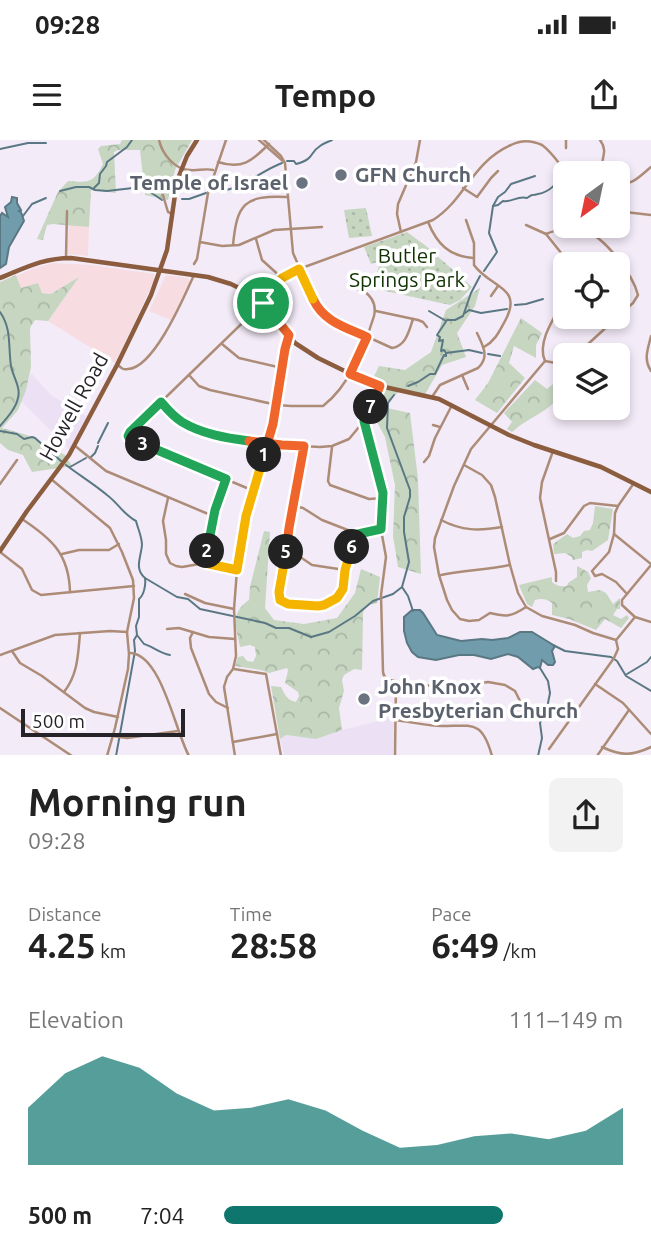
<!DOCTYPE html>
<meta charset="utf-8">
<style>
body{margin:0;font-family:Ubuntu,sans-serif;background:#f2f2f2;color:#222;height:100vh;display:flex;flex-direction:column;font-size:26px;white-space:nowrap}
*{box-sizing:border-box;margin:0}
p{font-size:23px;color:#767676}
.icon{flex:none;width:38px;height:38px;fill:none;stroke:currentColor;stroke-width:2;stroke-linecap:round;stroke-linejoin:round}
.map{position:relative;height:615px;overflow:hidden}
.side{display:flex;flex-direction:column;background:#fff;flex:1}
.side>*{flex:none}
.needle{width:46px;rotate:213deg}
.tools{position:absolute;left:553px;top:21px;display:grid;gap:14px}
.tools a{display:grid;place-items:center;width:77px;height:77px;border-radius:10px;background:#fff;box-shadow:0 4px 10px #0003;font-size:35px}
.scale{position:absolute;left:21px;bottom:18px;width:164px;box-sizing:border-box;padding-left:7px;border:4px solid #252327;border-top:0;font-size:19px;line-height:24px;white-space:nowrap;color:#252327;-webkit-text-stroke:5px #fff;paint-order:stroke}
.pin{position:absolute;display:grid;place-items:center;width:60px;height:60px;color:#fff;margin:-30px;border:4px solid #fff;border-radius:50%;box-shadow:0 2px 7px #0007}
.km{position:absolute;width:35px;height:35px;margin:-18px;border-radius:50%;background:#222;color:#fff;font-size:19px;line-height:35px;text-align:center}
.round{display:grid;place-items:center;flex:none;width:74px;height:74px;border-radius:10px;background:#f2f2f2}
.overview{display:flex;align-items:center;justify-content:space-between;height:119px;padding:0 28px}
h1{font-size:38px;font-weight:700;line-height:52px}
.metrics{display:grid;grid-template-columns:repeat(3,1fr);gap:10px;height:119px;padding:7px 28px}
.metrics div{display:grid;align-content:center}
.metrics b{font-size:35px;font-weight:700}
.metrics small{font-size:19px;font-weight:400}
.metrics p{font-size:19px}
.chart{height:196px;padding:14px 28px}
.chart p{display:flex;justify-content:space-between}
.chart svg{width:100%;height:126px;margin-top:7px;fill:#0f766e;opacity:.7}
ul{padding:0 28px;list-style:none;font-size:23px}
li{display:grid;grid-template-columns:112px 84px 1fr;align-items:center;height:52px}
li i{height:18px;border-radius:9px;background:#0f766e}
.status{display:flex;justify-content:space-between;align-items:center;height:49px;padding:0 35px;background:#fff;direction:ltr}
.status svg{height:19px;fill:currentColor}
header{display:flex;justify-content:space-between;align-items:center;height:91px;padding:0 28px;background:#fff;font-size:32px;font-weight:700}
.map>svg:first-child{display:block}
</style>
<div class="status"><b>09:28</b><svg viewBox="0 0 49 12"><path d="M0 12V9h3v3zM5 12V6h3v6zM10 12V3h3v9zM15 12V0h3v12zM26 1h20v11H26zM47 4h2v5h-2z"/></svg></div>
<header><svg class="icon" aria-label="menu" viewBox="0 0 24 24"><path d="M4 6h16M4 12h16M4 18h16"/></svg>Tempo<svg class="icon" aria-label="share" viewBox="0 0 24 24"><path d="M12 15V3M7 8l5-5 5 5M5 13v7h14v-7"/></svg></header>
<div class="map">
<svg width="651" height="616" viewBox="0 0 651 616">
<defs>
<pattern id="forest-crowns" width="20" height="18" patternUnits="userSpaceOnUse" patternTransform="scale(1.75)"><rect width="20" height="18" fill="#c6d6c1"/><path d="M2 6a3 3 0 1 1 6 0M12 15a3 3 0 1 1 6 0" fill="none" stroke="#aab7a6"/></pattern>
<pattern id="park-dots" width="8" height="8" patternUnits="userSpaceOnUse" patternTransform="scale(1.75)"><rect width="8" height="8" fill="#c6d6c1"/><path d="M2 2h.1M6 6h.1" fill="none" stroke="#aab7a6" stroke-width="1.8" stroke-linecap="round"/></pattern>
</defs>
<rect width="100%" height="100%" fill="#f3ebf8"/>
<g fill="#f7dde2">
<path d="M69,85L89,87L88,116L67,114Z"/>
<path d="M53,123L91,125L154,134V141L115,223L48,181L78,138L51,154L21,148L16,136L32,129Z"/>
<path d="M166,135L188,138L190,142L171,180L149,171Z"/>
</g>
<g fill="#ece0f4">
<path d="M31,233L51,255L86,276L70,310L21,261Z"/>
<path d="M394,577L393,615H284L280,599L286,595L316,599L342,590Z"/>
</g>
<g fill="url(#forest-crowns)">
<path d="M122,0H192L175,30L168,60L145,55L140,10H118L114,12L116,53L91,50L89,87L53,84L47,85L43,100L37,99L58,52L68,41C88,43 94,43 103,24L98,9L101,6L120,4Z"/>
<path d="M16,135L21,148L38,143L42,153L51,154L79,137L48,181L35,180L30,188L31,227L26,250L18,270L2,288L27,295L65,315L72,326L32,332L23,315L8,310L0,303V142Z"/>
<path d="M480,148L475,166L457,193L466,217L442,225L424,256L400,251L382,267L410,273L418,339L421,434L398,427L393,396L395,345L385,297L376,280L381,268L366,253L379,226L405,230L431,212L446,170Z"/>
<path d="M521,178L542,193L536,205V218L514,206L509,223L525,238L497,273L475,260L488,243Z"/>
<path d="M535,240L547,249L558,240L565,246V254L545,270L522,284L512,292L507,289L512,282L504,273Z"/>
<path d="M595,366L613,369L608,400L592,411L587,410L582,412V418L573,420L572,417L565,413L554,414L553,404L567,394L573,398L580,396L584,391L590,390L593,383Z"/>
<path d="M264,391L270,392L265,468L274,480L304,484L337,478L355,453L361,429L380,437L377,463L367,465L363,473L362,530L354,529L344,535L342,540L344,551L339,568L342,590L316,599L286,595L280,599L271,546L281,547C285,555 287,560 296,562L299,556L298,552L285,543L288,531L287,528L269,533L261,530L235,526L238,517L243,516L247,521L253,522L256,516L255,507L250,505L240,507C236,488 230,472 249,460L250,447Z"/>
<path d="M577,426L588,432L591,438L587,445L588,452L600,450L606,453L613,464L620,458V469H617L613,475L621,479L627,475L629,478L621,488L605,479L596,490L569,479L552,475V463C547,459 542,458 535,460L532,467L527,464L519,445L552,437V442C557,446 560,447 567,446L568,443L577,437Z"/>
</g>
<g fill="url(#park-dots)">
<path d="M366,68L372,96L349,98L344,70Z"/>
<path d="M407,92L426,106L472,147L460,160L450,165L376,149L374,146L380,121L371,124L364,107Z"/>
</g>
<g fill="#709cab" stroke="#5a7883" stroke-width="2">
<path d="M12,57L17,58V63L21,70L19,71L21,72L24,81L9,107L6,124L0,128V76L2,73L8,77L5,67L11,62Z"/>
<path d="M412,470H420L423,473L437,495L461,501L482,499L492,500L508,498L520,492H532L555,506L552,511L555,522L553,525H548L542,520L540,528L538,527L533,529L518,517L508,514L491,519L474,515H459L436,520L418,517L412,512L407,503L404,491V477Z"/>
</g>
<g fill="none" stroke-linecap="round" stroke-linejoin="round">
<g stroke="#5a7883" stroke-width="2">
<path d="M0,9L28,3H46"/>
<path d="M287,21H294L296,24C315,19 309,13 320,6C324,3 328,2 332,0"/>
<path d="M94,48L99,43L100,34L106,26L107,22L127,7L132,0"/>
<path d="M136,49L149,51L162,60"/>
<path d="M60,51L76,47H89L95,50L107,51L133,48"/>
<path d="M211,51C237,54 258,32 282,23"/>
<path d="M182,59H189L206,53"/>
<path d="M493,66L498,57L505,52L511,44L535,36"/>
<path d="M23,76L32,64L46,58"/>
<path d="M484,131L497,112L489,93L493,66L498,65L503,61C511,63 518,55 527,58C537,52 527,57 538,54C550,52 556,44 562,35"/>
<path d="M515,165L526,164L543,159"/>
<path d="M429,171L446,181"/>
<path d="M0,172C12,189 8,207 11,226C13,237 21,247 18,258C16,268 7,278 0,286"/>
<path d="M465,173L469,170L481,173L507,169"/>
<path d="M446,213L469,210L482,213"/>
<path d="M488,214L500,216"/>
<path d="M408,246L418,242L430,234H435L444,215L446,216V213L444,210L441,211L443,200L439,201L440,197L437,195L447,180H455L463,176L471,153L480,136"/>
<path d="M0,291L17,294L24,299L32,297L35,298L61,321"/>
<path d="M98,303L108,283"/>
<path d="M91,317L95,313L98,306"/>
<path d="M66,325C79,335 94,344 107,355C119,364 123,374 136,381C138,389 142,397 142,405C141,417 134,429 145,438C146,445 144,455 139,459V477L136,486L137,495L134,500L135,511L116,616"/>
<path d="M70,327L86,318"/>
<path d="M145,438L177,457L188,459L200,469L265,483L276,488H289L311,497L329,492L355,476L373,461L393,454L402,447L409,422L404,392V377L410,357V350L387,288L388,263L394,255"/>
<path d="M402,447L408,456L413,471"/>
<path d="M137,495L144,504C152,506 159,513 170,515"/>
<path d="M553,505L565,511L611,517L617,521L626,536L651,551"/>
<path d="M627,534L647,522L651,517"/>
<path d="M538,616L542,598L540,583L547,568L550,553L548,541L540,528"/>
</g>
<g stroke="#ad8c77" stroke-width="2.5">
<path d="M159,0C162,14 175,30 190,30C198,31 205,28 213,30"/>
<path d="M259,0L284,22"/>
<path d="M264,0L281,16L285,23L293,113L316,165L322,174L328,179L392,208C406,206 409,191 413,179"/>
<path d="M600,0C610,13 598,21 603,33"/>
<path d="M566,8V0"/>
<path d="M218,22C242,30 252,21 269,4"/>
<path d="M618,42C630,48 641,35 651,27"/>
<path d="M463,48L477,57L491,38L498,31"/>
<path d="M162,52L168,72L173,74"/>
<path d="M618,70L625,72L651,75"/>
<path d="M466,80L474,103V125C490,148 524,146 505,181C499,192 495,201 484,207"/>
<path d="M428,82C437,104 449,116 473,118"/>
<path d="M526,85L546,94"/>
<path d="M401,92L397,74L398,64L416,22L420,0"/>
<path d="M546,94C557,89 574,87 585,91C605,97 633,135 638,155L633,163L576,215"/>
<path d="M546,94L570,124"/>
<path d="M593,94L597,86"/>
<path d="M256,99L262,120L282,138"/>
<path d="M200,102L222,106L239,105L274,90L322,87"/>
<path d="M233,105C237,64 244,55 287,57"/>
<path d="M66,118L67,71"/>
<path d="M194,124L197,119L208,53L226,0"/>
<path d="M491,156L498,146"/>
<path d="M376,171L418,180L423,182L427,187"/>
<path d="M651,196C648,209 643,219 651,231"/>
<path d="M222,204L239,218L282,228"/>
<path d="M545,221C536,202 556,175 565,158"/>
<path d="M545,221L561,224L565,222"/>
<path d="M118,225C121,228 123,230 128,229C154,228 184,157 194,135"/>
<path d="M189,235L199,246L210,250L277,265L291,266H323C350,245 364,208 374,176C377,163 370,152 357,149"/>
<path d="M462,235L468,249"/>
<path d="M380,246L364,281L383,353L380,384L386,417L381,455L383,532C384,540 390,540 396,541L395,616"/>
<path d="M432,257L440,245L478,228C490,217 483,206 477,193"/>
<path d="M161,263L181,281L215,295L282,305L320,307L332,306L349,299L364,281"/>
<path d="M433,285L440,287"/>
<path d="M74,305L106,331L213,376"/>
<path d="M305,306L289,388L279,451L281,461L288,465L318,466L327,464L337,458L343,449L345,429L358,394"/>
<path d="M332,307L328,341L330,345L369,359L383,358"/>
<path d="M553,311L542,342L540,358L556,432V441"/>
<path d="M424,322L429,316L435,298L452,265"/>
<path d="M464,325L482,335L491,345L495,357L510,425L518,453L526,467L542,476L575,485L593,493L616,500"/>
<path d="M51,339L110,388L122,412L133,440L134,458L127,492L129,514L128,529L115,588L107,616"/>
<path d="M0,344L17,320"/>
<path d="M254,351L130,299L129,296L130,292L263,163L282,138L299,129L433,80C466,59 471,23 511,5C521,0 531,0 542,5C552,12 559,24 567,33"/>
<path d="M168,358L163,381L166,400V414L170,423L176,426L182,427L205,423L237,430"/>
<path d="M294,366L303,368L322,380L358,394L381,389"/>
<path d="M22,379C52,399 69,414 70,452"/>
<path d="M441,380C462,391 479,391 502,387"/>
<path d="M614,394L651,424"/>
<path d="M550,399L564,393L584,366L590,363L618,366"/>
<path d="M287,408L312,425L345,430"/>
<path d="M0,412L22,429L32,450L41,455L134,446"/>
<path d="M62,414L79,410H109L119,404"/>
<path d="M205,423L215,370L226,339"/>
<path d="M651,425L622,460V465L635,477L651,482"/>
<path d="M441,435C464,430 487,430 510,425"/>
<path d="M185,454L205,463L234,469"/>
<path d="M627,454L616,442L602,434L595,436L592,431L609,412L614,394L615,373L618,366L634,343"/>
<path d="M526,467C511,477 506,477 490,473L479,480L469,481L460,479L452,470L447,460L439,435L434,407L435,398L454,346L471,309L545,221"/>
<path d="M167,489L179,488L209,497L235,499"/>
<path d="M193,492L190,498L191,508L209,554L216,562L228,568"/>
<path d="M617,499L635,477"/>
<path d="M12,511L20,523L42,536L85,568L94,572L118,577"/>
<path d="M131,513C162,516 175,591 189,616"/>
<path d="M0,515L55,495L110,491L127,492"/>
<path d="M234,529L266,534L281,616"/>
<path d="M396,541L446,548L488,542L505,545L515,551L527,575V579"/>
<path d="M595,544L623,563L651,594"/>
<path d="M64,552C78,534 78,515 80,493"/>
<path d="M0,568L72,616"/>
<path d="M396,580C411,582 427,586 442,586C473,586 482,580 492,616"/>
<path d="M113,596L127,598L178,591"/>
<path d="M233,602L277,594"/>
<path d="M602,607C621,616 632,616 651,607"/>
<path d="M549,609L614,518L618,509L616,500"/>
<path d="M235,616L224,547L227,537L233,529L236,516L234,469L237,430L245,385L273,284L285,209L289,195"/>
<path d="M597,616L629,570"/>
</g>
<g stroke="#8b5c3d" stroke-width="4.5">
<path d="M0,138C25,128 43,118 71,118L208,137L231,144L253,155L263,163L295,203L318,218L357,237L380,246L439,259L509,295L534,305L601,327L651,352"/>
<path d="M0,411L27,371L69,315L117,225L151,155L167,110L177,41L187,16L197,0"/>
</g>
</g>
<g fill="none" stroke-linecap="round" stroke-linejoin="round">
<defs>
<path id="split-1" d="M263,163L289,195L285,209L273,284L264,315"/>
<path id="split-2" d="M207,411L205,423L237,430L246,376L264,315"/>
<path id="split-3" d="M143,304L226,339L215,370L207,411"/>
<path id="split-4" d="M143,304L130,299L128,296L130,292L161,262C167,269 174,277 182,282C202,294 226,298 249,301"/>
<path id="split-5" d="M249,301L282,305L304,306L289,388L286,412"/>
<path id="split-6" d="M286,412L279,452L280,460L288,464L318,466L324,465L337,458L343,449L345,430L352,407"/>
<path id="split-7" d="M352,407L358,394L381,389L383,353L364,281L371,267"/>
<path id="split-8" d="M313,159C324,182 345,187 367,197L350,234L380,246L371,267"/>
<path id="split-9" d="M263,163L282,138L299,129L313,159"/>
</defs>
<use href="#split-1" stroke="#fff" stroke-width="14"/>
<use href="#split-2" stroke="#fff" stroke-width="14"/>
<use href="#split-3" stroke="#fff" stroke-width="14"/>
<use href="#split-4" stroke="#fff" stroke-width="14"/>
<use href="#split-5" stroke="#fff" stroke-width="14"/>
<use href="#split-6" stroke="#fff" stroke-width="14"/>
<use href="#split-7" stroke="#fff" stroke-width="14"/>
<use href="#split-8" stroke="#fff" stroke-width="14"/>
<use href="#split-9" stroke="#fff" stroke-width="14"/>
<use href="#split-1" stroke="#f0652b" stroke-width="9"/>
<use href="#split-2" stroke="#f5b400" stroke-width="9"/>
<use href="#split-3" stroke="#22a559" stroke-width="9"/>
<use href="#split-4" stroke="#22a559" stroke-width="9"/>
<use href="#split-5" stroke="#f0652b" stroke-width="9"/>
<use href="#split-6" stroke="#f5b400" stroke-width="9"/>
<use href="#split-7" stroke="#22a559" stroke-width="9"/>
<use href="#split-8" stroke="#f0652b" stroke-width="9"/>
<use href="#split-9" stroke="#f5b400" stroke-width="9"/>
</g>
<g fill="#6b7280" stroke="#fff" stroke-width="2.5">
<circle cx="341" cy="35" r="7"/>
<circle cx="302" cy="43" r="7"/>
<circle cx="364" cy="559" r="7"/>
</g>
<g text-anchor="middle" stroke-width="7" stroke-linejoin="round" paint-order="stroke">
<g font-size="21" font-weight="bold" fill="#5b616d" stroke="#fff" text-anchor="start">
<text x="355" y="42">GFN Church</text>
<text x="288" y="50" text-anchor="end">Temple of Israel</text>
<text x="378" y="554">John Knox<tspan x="378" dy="24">Presbyterian Church</tspan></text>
</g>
<g font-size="21" fill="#113304" stroke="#fff">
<text x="407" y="123">Butler<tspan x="407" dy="24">Springs Park</tspan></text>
</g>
<g font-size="21" fill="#252327" stroke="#fff">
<text transform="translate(74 267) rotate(-61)" y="7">Howell Road</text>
</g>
</g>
</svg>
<div class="tools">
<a><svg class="needle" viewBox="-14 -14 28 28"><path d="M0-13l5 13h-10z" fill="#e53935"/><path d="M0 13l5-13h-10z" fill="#767676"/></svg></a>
<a><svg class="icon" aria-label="locate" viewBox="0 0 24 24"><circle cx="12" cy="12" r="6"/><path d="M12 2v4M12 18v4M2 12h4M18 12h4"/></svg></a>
<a><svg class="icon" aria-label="layers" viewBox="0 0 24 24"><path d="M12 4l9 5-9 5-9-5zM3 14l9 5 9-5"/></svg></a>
</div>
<div class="scale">500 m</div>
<div class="pin" style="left:263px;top:163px;background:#1e9e55"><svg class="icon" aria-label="arrive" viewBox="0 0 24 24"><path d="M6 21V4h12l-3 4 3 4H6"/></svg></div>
<b class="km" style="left:264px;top:315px">1</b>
<b class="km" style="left:207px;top:411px">2</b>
<b class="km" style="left:143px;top:304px">3</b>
<b class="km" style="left:286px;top:412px">5</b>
<b class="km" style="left:352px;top:407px">6</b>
<b class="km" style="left:371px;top:267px">7</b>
</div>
<section class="side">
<div class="overview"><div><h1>Morning run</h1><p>09:28</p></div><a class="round"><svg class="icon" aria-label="share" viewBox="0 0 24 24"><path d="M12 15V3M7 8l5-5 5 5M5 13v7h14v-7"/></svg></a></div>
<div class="metrics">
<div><p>Distance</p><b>4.25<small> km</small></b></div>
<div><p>Time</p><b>28:58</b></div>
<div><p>Pace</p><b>6:49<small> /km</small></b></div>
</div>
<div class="chart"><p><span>Elevation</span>111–149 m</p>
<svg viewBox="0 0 160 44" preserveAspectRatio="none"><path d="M0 44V24L10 12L20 6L30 10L40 19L50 25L60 24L70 21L80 25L90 32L100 38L110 37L120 34L130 33L140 35L150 32L160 24V44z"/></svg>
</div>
<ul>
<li><b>500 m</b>7:04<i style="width:70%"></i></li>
</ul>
</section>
